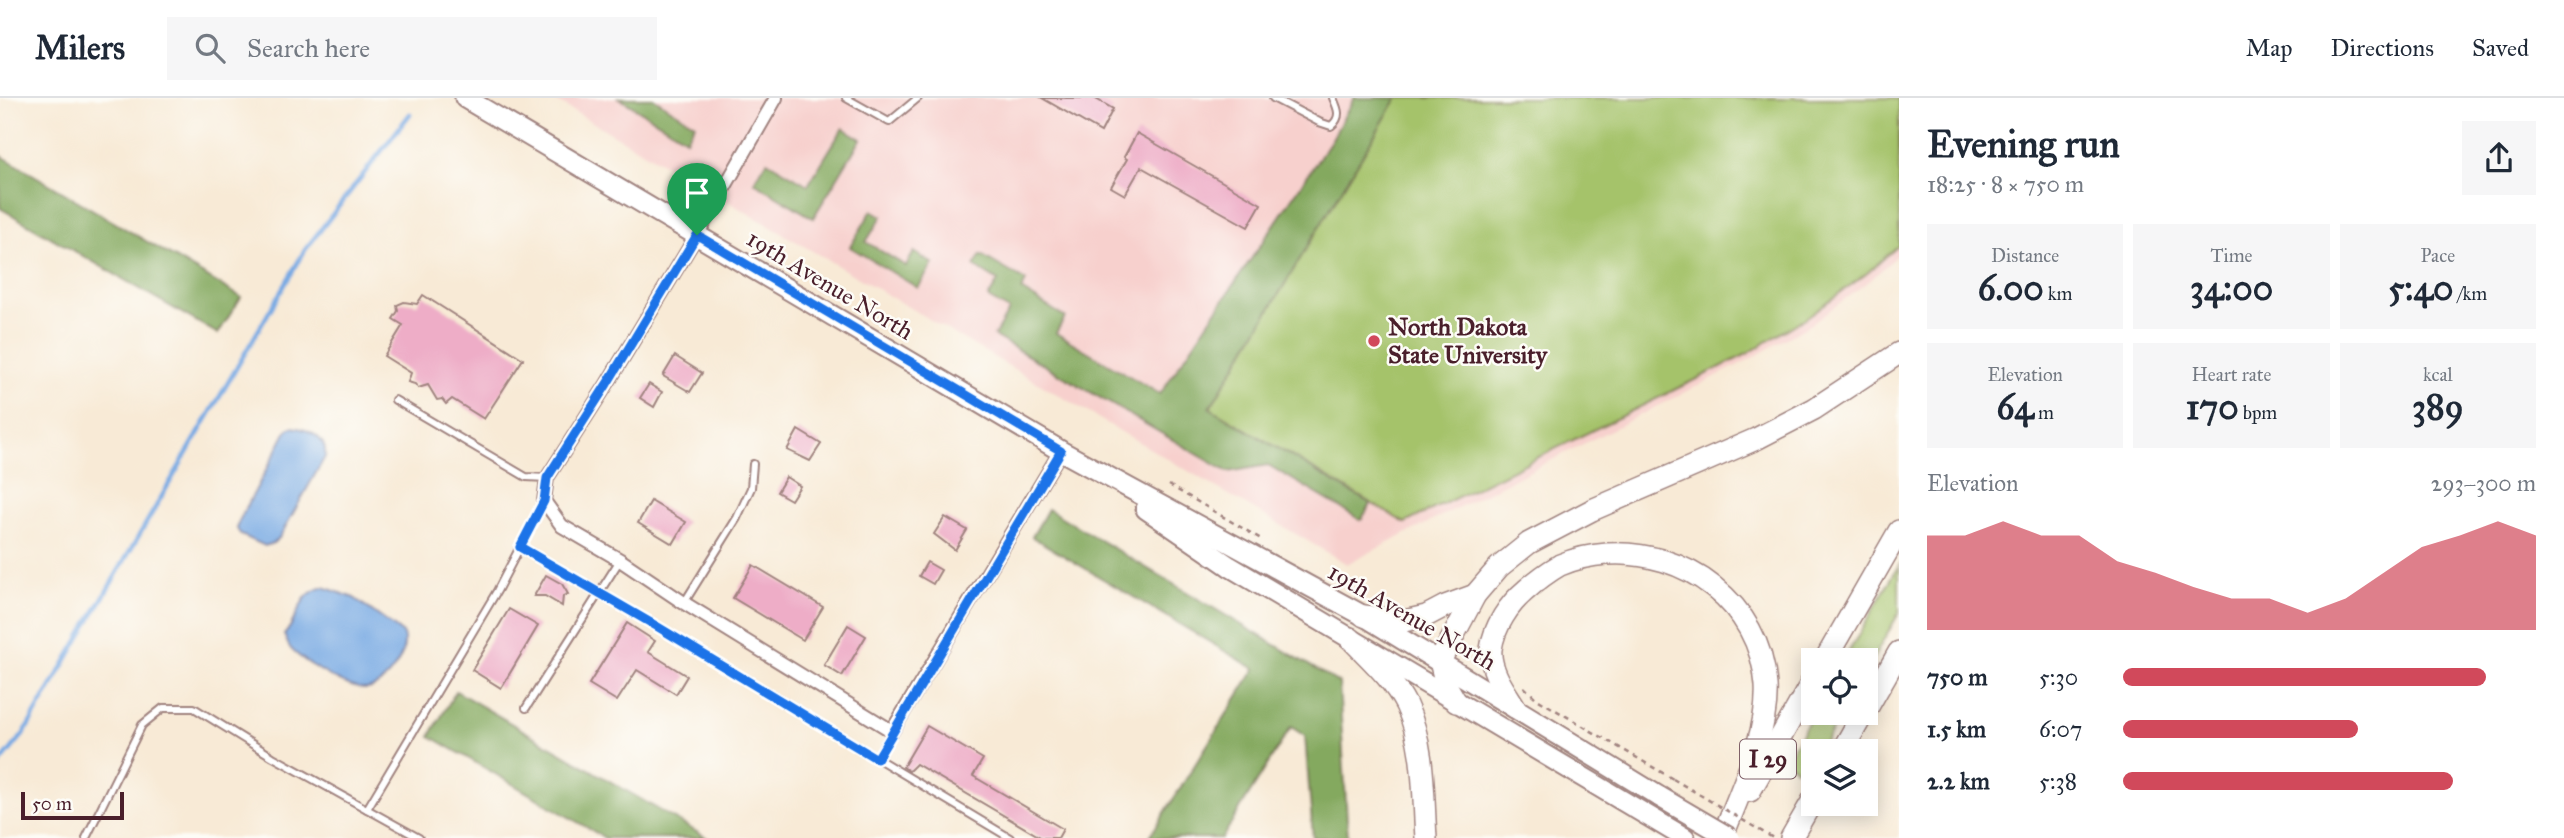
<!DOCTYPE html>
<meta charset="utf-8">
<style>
body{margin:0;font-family:"IM FELL Great Primer",serif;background:#f6f6f7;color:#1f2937;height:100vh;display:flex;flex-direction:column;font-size:26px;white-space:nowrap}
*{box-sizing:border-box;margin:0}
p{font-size:23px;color:#747a83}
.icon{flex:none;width:38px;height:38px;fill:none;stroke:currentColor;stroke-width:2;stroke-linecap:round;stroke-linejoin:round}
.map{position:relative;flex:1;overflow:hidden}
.sheet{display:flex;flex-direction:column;background:#fff;width:665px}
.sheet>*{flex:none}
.buttons{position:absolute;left:1801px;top:550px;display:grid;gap:14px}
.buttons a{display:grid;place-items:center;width:77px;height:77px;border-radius:0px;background:#fff;box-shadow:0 4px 18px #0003;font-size:35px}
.scale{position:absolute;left:21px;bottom:18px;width:103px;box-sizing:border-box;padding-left:7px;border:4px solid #4a1f2b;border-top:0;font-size:19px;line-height:24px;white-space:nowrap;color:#4a1f2b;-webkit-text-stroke:5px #fdfcf7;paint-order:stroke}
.pin{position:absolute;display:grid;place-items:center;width:60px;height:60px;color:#fff;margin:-72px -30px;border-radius:50% 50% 50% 0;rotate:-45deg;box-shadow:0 0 7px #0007}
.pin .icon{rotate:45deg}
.round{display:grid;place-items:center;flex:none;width:74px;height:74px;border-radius:0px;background:#f6f6f7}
.head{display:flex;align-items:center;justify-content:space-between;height:119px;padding:0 28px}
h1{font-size:38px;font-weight:700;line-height:52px}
.figures{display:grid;grid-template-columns:repeat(3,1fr);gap:10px;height:119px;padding:7px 28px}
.figures div{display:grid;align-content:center;border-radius:0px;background:#f6f6f7;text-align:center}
.figures b{font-size:35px;font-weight:700}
.figures small{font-size:19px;font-weight:400}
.figures p{font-size:19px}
.chart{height:196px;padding:14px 28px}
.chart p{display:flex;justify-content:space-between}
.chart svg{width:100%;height:126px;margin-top:7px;fill:#d1495b;opacity:.7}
ul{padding:0 28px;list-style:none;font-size:23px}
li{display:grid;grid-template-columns:112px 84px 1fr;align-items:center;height:52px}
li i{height:18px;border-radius:9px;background:#d1495b}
header{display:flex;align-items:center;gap:42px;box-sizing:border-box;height:98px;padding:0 35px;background:#fff;border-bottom:2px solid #e0e1e3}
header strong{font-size:33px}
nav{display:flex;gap:38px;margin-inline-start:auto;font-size:24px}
.search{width:490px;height:63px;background:#f6f6f7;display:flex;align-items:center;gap:18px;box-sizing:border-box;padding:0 24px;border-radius:0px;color:#747a83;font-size:26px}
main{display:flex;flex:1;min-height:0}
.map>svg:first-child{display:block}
</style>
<header>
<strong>Milers</strong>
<div class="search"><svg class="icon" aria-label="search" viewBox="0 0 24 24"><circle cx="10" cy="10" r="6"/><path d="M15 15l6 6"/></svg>Search here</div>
<nav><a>Map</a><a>Directions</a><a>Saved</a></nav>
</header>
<main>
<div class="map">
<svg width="1899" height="740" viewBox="0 0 1899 740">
<rect width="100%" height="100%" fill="#fdfcf7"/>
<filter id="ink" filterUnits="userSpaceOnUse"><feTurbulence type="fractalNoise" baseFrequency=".0143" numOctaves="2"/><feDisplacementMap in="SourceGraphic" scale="14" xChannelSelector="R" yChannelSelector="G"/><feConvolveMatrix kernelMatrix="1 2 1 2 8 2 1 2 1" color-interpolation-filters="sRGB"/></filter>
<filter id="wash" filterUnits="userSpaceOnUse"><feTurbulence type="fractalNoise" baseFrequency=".00686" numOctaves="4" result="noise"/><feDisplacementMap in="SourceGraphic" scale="28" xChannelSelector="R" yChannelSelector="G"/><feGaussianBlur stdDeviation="1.57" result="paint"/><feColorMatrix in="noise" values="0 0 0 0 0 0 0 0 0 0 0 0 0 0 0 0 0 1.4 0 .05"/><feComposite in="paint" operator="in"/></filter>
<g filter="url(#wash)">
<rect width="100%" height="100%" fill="#f8ead6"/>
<path fill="#f7d0cd" d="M551,0H1899V156L1870,182L1813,225L1750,261L1347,466Z"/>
<g fill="#a5c36b" stroke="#78714b" stroke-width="2">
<path d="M1397,0H1899V147L1866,176L1807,219L1747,256L1405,425L1210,310Z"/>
<path d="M1899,467V515L1866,573V562H1844Z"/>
<path d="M1814,614H1842L1820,653H1813V664L1807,674L1796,671L1786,662Z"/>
</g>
<g fill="#84a95f" stroke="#676445" stroke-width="2">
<path d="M619,0H653L695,26L686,41Z"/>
<path d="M1354,0H1397L1210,310L1371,406L1361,422L1268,367L1228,374L994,238L1009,212L988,200L998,183L974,168L981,157L1026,183L1021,192L1065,219L1056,235L1160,296L1332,41Z"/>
<path d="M843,30L861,41L813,120L754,84L767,63L808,87Z"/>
<path d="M0,57L241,199L218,236L0,110Z"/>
<path d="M872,112L882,118L866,144L906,168L914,154L933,166L918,190L850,149Z"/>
<path d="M1048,411L1339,585L1348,740H1313L1305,638L1291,629L1222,740H1149L1255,571L1032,439Z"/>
<path d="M456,593L707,740H605L430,638Z"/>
</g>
<g fill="#77a9e3" stroke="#606487" stroke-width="2">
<path d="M292,329C309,331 328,340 325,359L279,440L273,445L265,448L241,437L237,431L238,425L288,331Z"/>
<path d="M324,489L354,500L402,535C412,552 385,590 366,591C348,592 304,564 291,551C287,546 287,542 284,537C300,520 297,495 324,489Z"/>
</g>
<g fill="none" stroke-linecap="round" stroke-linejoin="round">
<path stroke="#77a9e3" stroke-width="4.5" d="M0,665L23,637L305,152L410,16"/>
</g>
<g id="blocks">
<g fill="#eeadc7">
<path d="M1042,0H1094L1113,11L1101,34Z"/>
<path d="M1137,35L1261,106L1248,129L1141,69L1125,97L1111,89L1127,61L1124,59Z"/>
<path d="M423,197L523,261L484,321L452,301L446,306L442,301L437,302L428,287L418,290L415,286L408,284L411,275L384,258L403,227L393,221L398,213L397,207L404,204L417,206Z"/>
<path d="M675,258L702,275L690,294L663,278Z"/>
<path d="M649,286L662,294L654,309L640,300Z"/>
<path d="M798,332L821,346L810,363L787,352Z"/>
<path d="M786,379L800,388L791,402L777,394Z"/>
<path d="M651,403L686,424L673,446L638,425Z"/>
<path d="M945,419L967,432L955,452L934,436Z"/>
<path d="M927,464L941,472L933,486L919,478Z"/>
<path d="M753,467L823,509L803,542L733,500Z"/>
<path d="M546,477L562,486L568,496L563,498L562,508L545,498H534Z"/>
<path d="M509,511L538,528L501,590L472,572Z"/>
<path d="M627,525L655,543L648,554L687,578L676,596L637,572L617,603L589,586Z"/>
<path d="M848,527L866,538L842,578L824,567Z"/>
<path d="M927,628L983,661L973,678L1063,731L1058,740H1042L916,666L909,673L903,669Z"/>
</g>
</g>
</g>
<g filter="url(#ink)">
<use href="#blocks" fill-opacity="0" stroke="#a18480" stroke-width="2"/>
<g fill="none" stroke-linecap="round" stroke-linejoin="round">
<defs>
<g id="lane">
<path d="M846,0L889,24L918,0"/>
<path d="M1273,0L1319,24L1331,28C1342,19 1338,11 1333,0"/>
<path d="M395,302L526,379L547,380"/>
<path d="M520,449L658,529L1010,740"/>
<path d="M684,505L737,420L751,390L753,366"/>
<path d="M526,610L620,462"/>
<path d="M877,661L892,633"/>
<path d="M367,711L497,493L544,403"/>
<path d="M86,740L142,627L163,610H194L273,659L419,740"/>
</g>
<path id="street" d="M776,0L697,137L607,286L547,380L544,403L562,428L620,462L684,505L892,633L1061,353"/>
<g id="primary">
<path d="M465,0L1061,353L1364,518L1660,699"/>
<path d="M1146,411L1229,468L1685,740"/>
</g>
<g id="highway">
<path d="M1364,518L1404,523L1426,518L1445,508L1475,497"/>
<path d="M1350,540C1370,561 1393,581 1406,607C1425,647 1423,696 1426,740"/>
<path d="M1825,562L1899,433"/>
<path d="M1456,604L1446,587L1440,563L1475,497L1499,469L1529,445L1592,412L1756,341L1814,311L1899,255"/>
<path d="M1515,609C1505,593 1489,572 1491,551C1494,529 1509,506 1526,492C1536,483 1548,474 1560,467C1574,461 1592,457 1607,456C1685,451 1760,505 1766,587C1769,636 1739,695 1722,740"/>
<path d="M1866,612L1899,554"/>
<path d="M1842,653L1864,614"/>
<path d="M1750,693L1813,582"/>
<path d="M1791,740L1813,702"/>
</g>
</defs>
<use href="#lane" stroke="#a18480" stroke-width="10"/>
<use href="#street" stroke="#a18480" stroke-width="16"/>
<use href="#primary" stroke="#a18480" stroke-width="23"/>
<use href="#highway" stroke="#a18480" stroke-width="24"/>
<g stroke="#a18480" stroke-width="2.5" stroke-dasharray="5 5" stroke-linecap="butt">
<path d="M1169,387L1261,441"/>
<path d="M1524,589L1537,601L1673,681"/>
</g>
<use href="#lane" stroke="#fff" stroke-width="6"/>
<use href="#street" stroke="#fff" stroke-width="12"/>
<use href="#primary" stroke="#fff" stroke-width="19"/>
<use href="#highway" stroke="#fff" stroke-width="21"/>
<defs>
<path id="primary-bridge" d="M1660,699L1730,740"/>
</defs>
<use href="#primary-bridge" stroke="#a18480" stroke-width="23" stroke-linecap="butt"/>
<path stroke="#a18480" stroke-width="2.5" stroke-dasharray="5 5" stroke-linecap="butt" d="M1673,681L1773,740"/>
<use href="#primary-bridge" stroke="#fff" stroke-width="19"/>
</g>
</g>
<g fill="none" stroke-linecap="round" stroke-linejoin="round" filter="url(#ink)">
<defs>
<path id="route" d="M697,137L1061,353L877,661L658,529L520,449L544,403L547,380L607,286Z"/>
</defs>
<use href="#route" stroke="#fff" stroke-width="14"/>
<use href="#route" stroke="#1a73e8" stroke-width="9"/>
</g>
<circle fill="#d1495b" stroke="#fdfcf7" stroke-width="2.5" cx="1374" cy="243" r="7"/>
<g text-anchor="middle" stroke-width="5" stroke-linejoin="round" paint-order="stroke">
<rect fill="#fdfcf7" stroke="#806168" stroke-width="2" x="1740" y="641.5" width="56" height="39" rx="5"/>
<g font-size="23" font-weight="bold" fill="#4a1f2b">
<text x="1768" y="669">I 29</text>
</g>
<g font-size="24" fill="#4a1f2b" stroke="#fdfcf7">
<text transform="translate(830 187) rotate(31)" y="8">19th Avenue North</text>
<text transform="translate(1412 519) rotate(30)" y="8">19th Avenue North</text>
</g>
<g font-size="24" font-weight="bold" fill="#4a1f2b" stroke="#fdfcf7" text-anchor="start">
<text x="1388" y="237">North Dakota<tspan x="1388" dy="28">State University</tspan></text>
</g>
</g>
</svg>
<div class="buttons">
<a><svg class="icon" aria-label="locate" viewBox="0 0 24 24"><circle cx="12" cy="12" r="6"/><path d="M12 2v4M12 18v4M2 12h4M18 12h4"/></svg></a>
<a><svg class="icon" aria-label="layers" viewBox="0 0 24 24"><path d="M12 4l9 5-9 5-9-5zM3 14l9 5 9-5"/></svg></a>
</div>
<div class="scale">50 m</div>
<div class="pin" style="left:697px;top:137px;background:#1e9e55"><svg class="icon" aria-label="arrive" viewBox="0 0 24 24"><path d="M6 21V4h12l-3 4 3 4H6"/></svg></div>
</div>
<section class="sheet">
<div class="head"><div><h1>Evening run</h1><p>18:25 · 8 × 750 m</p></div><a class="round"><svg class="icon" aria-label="share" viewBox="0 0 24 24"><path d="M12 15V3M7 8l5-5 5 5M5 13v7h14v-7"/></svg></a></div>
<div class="figures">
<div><p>Distance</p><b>6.00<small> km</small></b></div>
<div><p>Time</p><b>34:00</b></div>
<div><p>Pace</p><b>5:40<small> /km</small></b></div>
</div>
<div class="figures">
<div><p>Elevation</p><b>64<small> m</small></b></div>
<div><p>Heart rate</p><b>170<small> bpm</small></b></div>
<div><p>kcal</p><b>389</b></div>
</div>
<div class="chart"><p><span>Elevation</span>293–300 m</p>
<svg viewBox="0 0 160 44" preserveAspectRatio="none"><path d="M0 44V11L10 11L20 6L30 11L40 11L50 20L60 24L70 29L80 33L90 33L100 38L110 33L120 24L130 15L140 11L150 6L160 11V44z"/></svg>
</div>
<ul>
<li><b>750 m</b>5:30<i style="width:88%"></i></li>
<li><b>1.5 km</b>6:07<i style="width:57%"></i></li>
<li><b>2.2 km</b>5:38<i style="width:80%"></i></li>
</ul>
</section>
</main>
